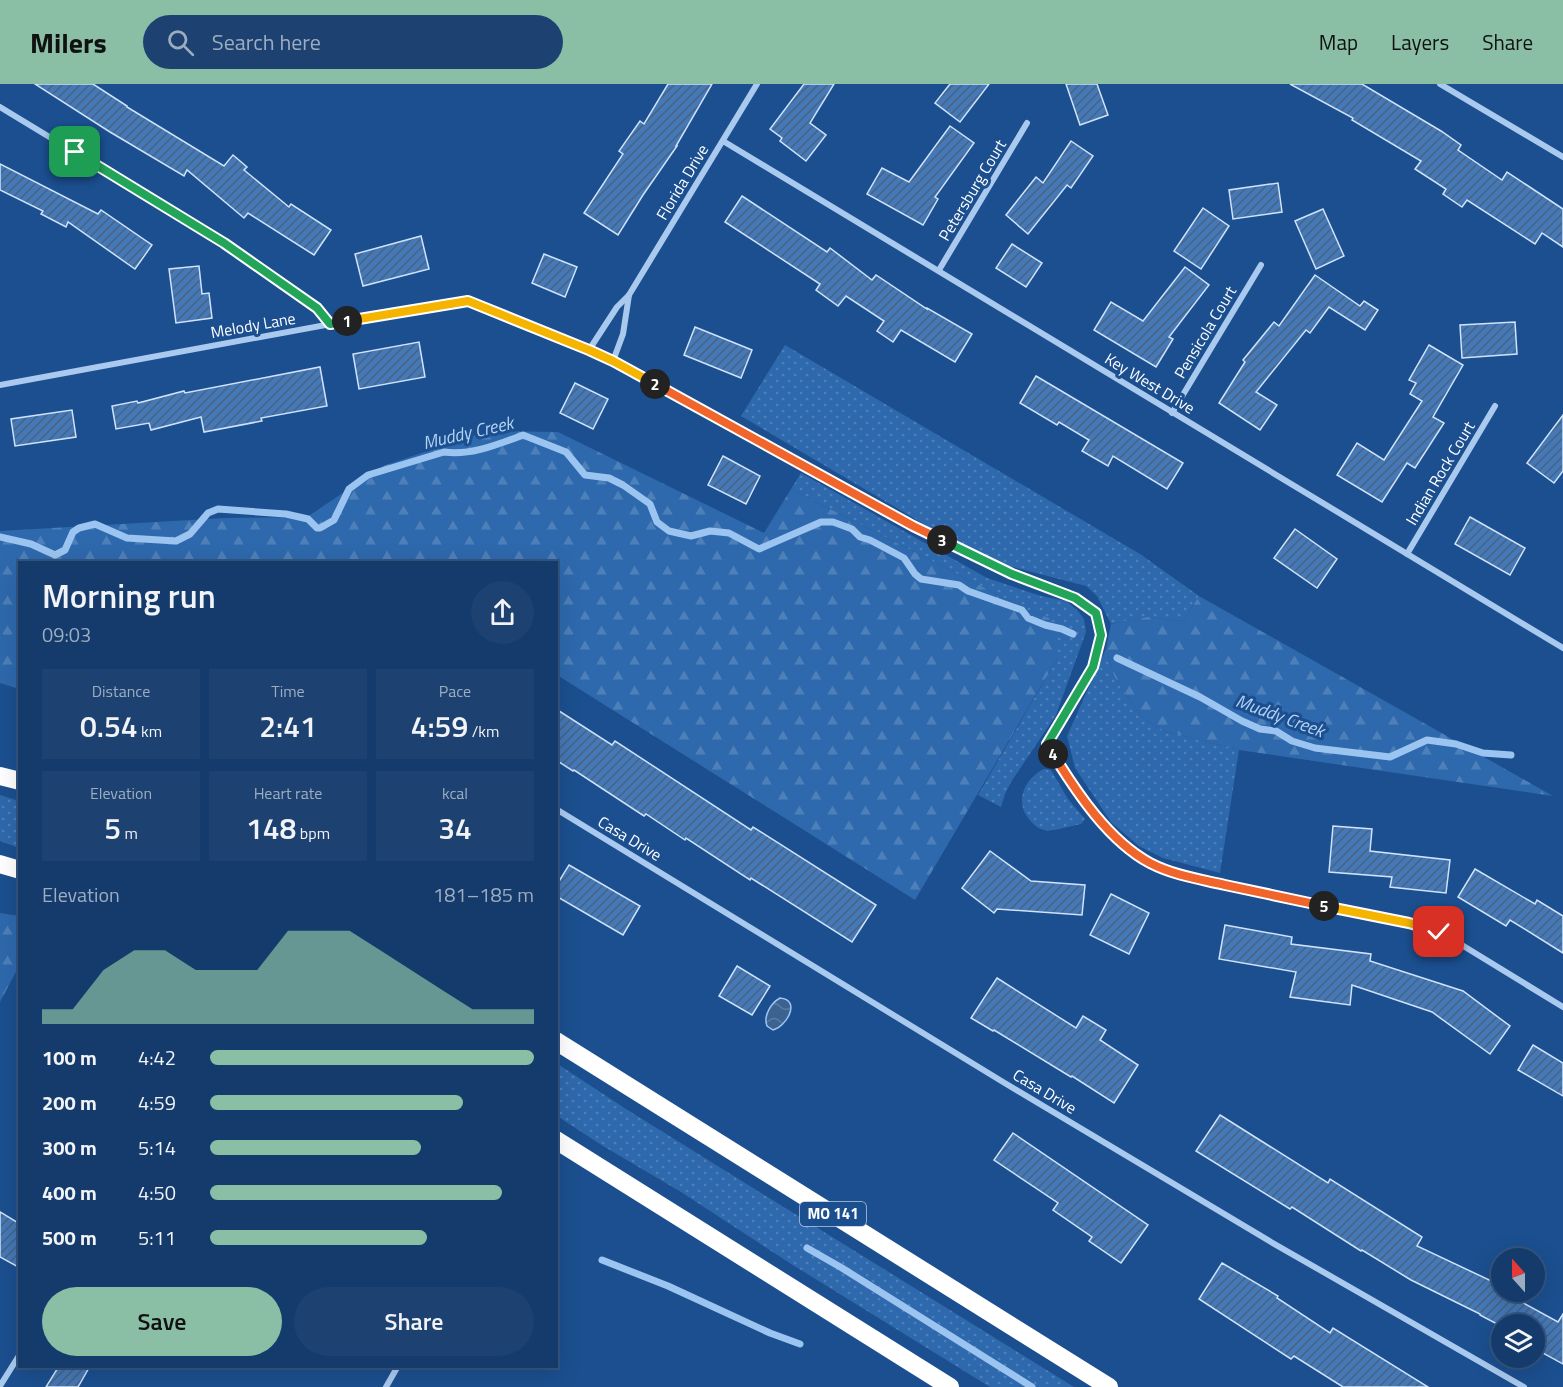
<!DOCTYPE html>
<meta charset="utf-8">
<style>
body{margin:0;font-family:"Titillium Web",sans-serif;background:#1d4271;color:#f1f3f6;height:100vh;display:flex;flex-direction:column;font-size:22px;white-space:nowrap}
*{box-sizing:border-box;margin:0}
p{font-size:20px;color:#9dadc1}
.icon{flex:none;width:33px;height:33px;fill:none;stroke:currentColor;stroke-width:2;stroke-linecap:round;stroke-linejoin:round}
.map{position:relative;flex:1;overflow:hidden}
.drawer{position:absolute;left:18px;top:477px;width:540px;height:807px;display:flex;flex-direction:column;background:#143b6b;border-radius:0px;box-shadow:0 6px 24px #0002,0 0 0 2px #33557e}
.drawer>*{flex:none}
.needle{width:39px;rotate:339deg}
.tools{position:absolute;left:1491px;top:1164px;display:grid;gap:12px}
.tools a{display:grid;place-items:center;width:54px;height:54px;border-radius:50%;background:#143b6b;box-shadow:0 6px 24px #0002,0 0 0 2px #33557e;font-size:30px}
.pin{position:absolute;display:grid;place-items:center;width:51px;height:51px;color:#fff;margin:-26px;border-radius:12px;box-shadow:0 3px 9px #0006}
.km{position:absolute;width:30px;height:30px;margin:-15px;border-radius:50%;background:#222;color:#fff;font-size:16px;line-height:30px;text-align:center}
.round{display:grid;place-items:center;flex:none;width:63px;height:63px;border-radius:32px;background:#1d4271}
.head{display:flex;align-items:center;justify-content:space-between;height:102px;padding:0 24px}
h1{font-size:33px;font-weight:600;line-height:45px}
.stats{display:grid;grid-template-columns:repeat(3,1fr);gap:9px;height:102px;padding:6px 24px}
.stats div{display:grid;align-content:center;border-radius:0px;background:#1d4271;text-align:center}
.stats b{font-size:30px;font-weight:600}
.stats small{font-size:16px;font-weight:400}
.stats p{font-size:16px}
.chart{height:168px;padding:12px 24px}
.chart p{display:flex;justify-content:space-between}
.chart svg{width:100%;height:108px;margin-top:6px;fill:#8abfa5;opacity:.7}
.primary-button{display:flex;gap:12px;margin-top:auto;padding:12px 24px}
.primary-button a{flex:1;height:69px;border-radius:36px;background:#8abfa5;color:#111;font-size:24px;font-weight:600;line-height:69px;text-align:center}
.primary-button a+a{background:#1d4271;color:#f1f3f6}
ul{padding:0 24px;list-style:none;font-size:20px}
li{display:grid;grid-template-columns:96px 72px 1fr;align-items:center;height:45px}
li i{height:15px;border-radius:8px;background:#8abfa5}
header{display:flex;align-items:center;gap:36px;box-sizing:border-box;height:84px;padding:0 30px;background:#8abfa5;color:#111}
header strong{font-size:28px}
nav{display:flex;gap:33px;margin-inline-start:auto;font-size:21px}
.search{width:420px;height:54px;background:#1d4271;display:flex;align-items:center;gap:15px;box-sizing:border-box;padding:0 21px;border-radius:33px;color:#9dadc1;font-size:22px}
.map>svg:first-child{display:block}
</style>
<header>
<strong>Milers</strong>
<div class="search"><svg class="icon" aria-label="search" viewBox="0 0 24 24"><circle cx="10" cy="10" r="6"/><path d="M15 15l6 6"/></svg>Search here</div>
<nav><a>Map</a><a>Layers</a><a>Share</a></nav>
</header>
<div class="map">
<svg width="1563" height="1303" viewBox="0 0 1563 1303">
<defs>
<pattern id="grass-dots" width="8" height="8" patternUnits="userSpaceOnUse" patternTransform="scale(1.5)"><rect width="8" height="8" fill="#2e69ad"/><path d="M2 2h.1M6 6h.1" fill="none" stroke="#4d80b9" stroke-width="1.8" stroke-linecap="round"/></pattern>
<pattern id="forest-firs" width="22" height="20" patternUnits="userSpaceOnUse" patternTransform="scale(1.5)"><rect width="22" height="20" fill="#2e69ad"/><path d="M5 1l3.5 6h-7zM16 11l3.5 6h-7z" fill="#4d80b9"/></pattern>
<pattern id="water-waves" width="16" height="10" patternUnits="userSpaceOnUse" patternTransform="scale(1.5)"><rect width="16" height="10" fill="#3c6290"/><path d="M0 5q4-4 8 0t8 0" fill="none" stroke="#597aa1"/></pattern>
<pattern id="building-hatch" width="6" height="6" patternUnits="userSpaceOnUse" patternTransform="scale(1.5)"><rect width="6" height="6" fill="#4478b7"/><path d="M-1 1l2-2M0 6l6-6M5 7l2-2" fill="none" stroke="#486282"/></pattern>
</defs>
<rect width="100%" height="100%" fill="#1b4f8f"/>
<g fill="url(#grass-dots)">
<path d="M785,261L1140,470L1199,512L1183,537L1147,533L1111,540L1097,512L1086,502L983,475L741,332Z"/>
<path d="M801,389L987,494L1041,512L1066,517L1077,526L1084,535L1086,548L1056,631L1011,698L1005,710L1001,723L978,711L1057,575L1049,534L1028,526L791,405Z"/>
<path d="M1106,565L1114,592L1128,614L1143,634L1165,647L1239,666L1220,789L1163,774L1139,762L1111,738L1075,684L1067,652Z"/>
<path d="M1044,685L1051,686L1068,715L1085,735L1081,740C1071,742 1052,748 1044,746C1037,744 1033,740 1029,735C1014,717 1025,694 1044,685Z"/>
<path d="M0,711L19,717V764L0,757Z"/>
<path d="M556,979L626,1025L1074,1303H990L788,1178L681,1108L603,1062L557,1032Z"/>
</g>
<g fill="url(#forest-firs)">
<path d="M487,347L558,348L764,449L791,405L1028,526L1049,534L1057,550V575L915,816L557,591L556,478H20L19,605L0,599V447L225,434L307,433L383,382Z"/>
<path d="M1199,512L1553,712L1239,666L1165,647L1143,634L1128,614L1114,592L1106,565L1111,540L1147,533L1183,537Z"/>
<path d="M0,829L20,832L19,882L0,918Z"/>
</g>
<path fill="url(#water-waves)" stroke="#9cc4f0" stroke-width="1.5" d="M780,914C802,916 786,943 773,946L767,942C763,932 771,919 780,914Z"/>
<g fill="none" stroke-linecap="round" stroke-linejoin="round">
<g stroke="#9cc4f0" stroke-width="7">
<path d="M0,453L31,460L55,471L65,466L73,448L79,444L95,440L127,454L176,457L190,450L208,429L218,425L286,430L308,435L317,444H320L334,436L349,405L368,391L444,368C470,372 499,360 523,351L566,368L585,391L609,394L623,401L650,420L657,438L669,447L691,452L710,447L729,449L759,465L821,438H833L852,445L860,453L870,456L904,474L915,490L921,495L959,501L968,507L1022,526L1028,534L1045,541L1062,545L1073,550"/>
<path d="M1117,574L1200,613L1242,637L1260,645L1276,647L1292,657L1315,664L1390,673L1427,656L1456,660L1483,669L1511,671"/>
<path d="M807,1164L842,1184L1032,1303"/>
<path d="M602,1176L668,1202L770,1249L800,1260"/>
</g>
</g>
<g fill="url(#building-hatch)" stroke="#cfe3fa" stroke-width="1.5">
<path d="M35,0H93L127,22V23L224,82L233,71L247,83L244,86L289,123L291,120L331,146L314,171L248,129L244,134L187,86L184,92L110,48Z"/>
<path d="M668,0H712L676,62H677L643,111L618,151L584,129L623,70L619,67L640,37L644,40Z"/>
<path d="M804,0H834L810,39L826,51L806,77L780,57L782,54L770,45Z"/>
<path d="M950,0H989L960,38L935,19Z"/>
<path d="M1066,0H1097L1108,31L1080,41Z"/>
<path d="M1290,0H1362L1441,47L1461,61L1458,66L1502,96L1507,88L1563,125V163L1542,149L1535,160L1467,116L1462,123L1443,110L1446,105L1415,85L1421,77L1352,36L1353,34Z"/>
<path d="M950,42L974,59L935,113L938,115L923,141L867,110L882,84L909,98Z"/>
<path d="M1071,57L1093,72L1071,104L1067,101L1028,150L1006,131L1036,93L1043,99Z"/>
<path d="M0,80L98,130L101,126L152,161L135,185L68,138L66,143L41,130L43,127L0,106Z"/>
<path d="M1278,99L1282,128L1233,135L1229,106Z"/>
<path d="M742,112L827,168L830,164L872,196L876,191L927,225V224L972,250L955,278L901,246L893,258L877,247L884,237L846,212L838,222L816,206L820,200L725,138Z"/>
<path d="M1203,124L1229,142L1201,185L1174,167Z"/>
<path d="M1323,125L1344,172L1316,185L1295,137Z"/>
<path d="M421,152L429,185L363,202L355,170Z"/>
<path d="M1012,160L1042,179L1026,203L996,184Z"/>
<path d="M544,170L577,183L565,213L532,199Z"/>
<path d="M199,182L202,210L209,209L212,234L176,239L169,185Z"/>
<path d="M1185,183L1209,201L1169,253L1173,255L1156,283L1094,246L1111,218L1143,237Z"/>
<path d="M1315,191L1360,222L1364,217L1378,226L1365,246L1329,223L1310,249L1306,246L1256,308L1277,321L1260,346L1219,319L1245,278L1243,276L1274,238L1279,242Z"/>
<path d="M1515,238L1517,270L1462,274L1460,241Z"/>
<path d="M695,243L752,266L741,294L684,271Z"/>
<path d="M419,258L425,293L359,305L353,270Z"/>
<path d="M1429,261L1463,281L1433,333L1444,339L1415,384L1407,379L1382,418L1337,391L1357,359L1384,376L1422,317L1410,310L1416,299L1409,296Z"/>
<path d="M320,283L327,322L261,334L262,337L204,348L201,333L151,346L149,339L116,345L112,322L137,317L138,319L184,307L185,309Z"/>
<path d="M1036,292L1183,379L1167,405L1113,372L1108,382L1082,367L1089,356L1059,338L1057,341L1020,319Z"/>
<path d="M575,299L608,315L593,345L560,329Z"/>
<path d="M72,326L76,353L15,362L11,335Z"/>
<path d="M1563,331V387L1554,399L1527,379Z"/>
<path d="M723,372L760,392L746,420L708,401Z"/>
<path d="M1470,433L1525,464L1510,491L1455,460Z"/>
<path d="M1295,445L1337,475L1317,504L1274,474Z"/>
<path d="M556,625L612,661L615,657L751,746L753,743L876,821L852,858L751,794L750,796L686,754L685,756L646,730L644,732L574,686L573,687L556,676Z"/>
<path d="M1333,742L1372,745L1370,767L1450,776L1446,809L1390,803L1392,793L1329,788Z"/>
<path d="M990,767L1031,797L1085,801L1082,831L997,825L994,829L962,804Z"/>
<path d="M569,781L640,822L623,851L556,812V802Z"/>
<path d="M1475,785L1535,820L1537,816L1563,832V869L1510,836L1506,842L1458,813Z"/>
<path d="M1111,810L1149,829L1129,870L1090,851Z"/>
<path d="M1225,841L1292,853L1291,860L1371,870L1370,877L1463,907L1510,942L1490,970L1432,928L1352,901L1350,921L1290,913L1296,888L1219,875Z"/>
<path d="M737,882L770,902L752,931L719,912Z"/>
<path d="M997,894L1076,944L1083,932L1106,946L1100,956L1138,981L1114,1019L1072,992L1071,993L994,946L993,947L971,934Z"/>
<path d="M1533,961L1563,979V1012L1518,986Z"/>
<path d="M1220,1031L1328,1099L1330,1095L1422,1153L1417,1162L1502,1202V1208H1519L1516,1215L1558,1238L1563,1230V1280L1541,1268L1546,1260L1534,1253V1240H1497L1480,1231V1230L1411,1196L1362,1166L1361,1167L1292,1123L1290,1125L1196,1067Z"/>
<path d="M1013,1049L1148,1141L1121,1179L1089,1157L1092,1153L1053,1126L1058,1119L994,1076Z"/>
<path d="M0,1128L20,1140V1184L0,1173Z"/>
<path d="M1222,1179L1278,1212L1277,1214L1330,1249L1333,1244L1428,1303H1343L1294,1272L1291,1275L1199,1215Z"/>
<path d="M59,1282H90L78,1303H46Z"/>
</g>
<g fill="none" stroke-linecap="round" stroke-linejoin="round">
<g stroke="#a9c9ee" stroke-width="6">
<path d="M1440,0L1563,73"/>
<path d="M0,23L224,159L317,224L330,240"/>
<path d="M723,57L1563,564"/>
<path d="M939,186L1027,39"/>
<path d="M589,266L617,223L629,211L757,0"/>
<path d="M613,277L623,250L629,211"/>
<path d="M0,301L396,228L468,217L613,277L913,442L1012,490L1075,514L1096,529L1101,551L1093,583L1047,660C1072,701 1107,757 1151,780C1160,784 1171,788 1181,792L1428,844L1452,855L1563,923"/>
<path d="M1172,329L1261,181"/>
<path d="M1407,470L1495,322"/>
<path d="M556,725L1003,998L1271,1158L1524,1303"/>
<path d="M0,1302L20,1270"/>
<path d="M386,1303L398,1282"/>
</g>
<g stroke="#fff" stroke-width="18">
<path d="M0,692L20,697"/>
<path d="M0,780L20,786"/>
<path d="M556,957L1109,1303"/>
<path d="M556,1056L950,1303"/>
</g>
</g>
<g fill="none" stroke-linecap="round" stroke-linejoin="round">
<defs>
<path id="split-1" d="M75,68L224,159L317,224L330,240L347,237"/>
<path id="split-2" d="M347,237L468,217L589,266L613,277L655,300"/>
<path id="split-3" d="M655,300L913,442L942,456"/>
<path id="split-4" d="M942,456L1012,490L1075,514L1096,529L1101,551L1093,583L1047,660L1053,670"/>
<path id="split-5" d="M1053,670C1077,709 1109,757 1150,779C1173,791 1199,795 1225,801C1258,808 1291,815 1324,822"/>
<path id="split-6" d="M1324,822L1409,839L1439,848"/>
</defs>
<use href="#split-1" stroke="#fff" stroke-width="12"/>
<use href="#split-2" stroke="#fff" stroke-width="12"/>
<use href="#split-3" stroke="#fff" stroke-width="12"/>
<use href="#split-4" stroke="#fff" stroke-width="12"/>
<use href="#split-5" stroke="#fff" stroke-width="12"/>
<use href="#split-6" stroke="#fff" stroke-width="12"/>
<use href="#split-1" stroke="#22a559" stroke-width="8"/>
<use href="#split-2" stroke="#f5b400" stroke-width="8"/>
<use href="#split-3" stroke="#f0652b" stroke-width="8"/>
<use href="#split-4" stroke="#22a559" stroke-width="8"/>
<use href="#split-5" stroke="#f0652b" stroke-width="8"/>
<use href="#split-6" stroke="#f5b400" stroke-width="8"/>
</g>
<g text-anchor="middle" stroke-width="6" stroke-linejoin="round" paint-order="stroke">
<rect fill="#1b4f8f" stroke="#bbcadd" stroke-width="1.5" x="800" y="1118" width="66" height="24" rx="4.5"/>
<g font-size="15" font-weight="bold" fill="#fff">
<text x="833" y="1135">MO 141</text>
</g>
<g font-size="16" fill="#fff" stroke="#1b4f8f">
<text transform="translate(682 98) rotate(-59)" y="6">Florida Drive</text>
<text transform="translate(972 106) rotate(-59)" y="6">Petersburg Court</text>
<text transform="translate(253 241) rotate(-10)" y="6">Melody Lane</text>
<text transform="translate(1205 248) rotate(-59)" y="6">Pensicola Court</text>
<text transform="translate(1150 299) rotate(31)" y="6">Key West Drive</text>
<text transform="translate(1440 389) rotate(-59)" y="6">Indian Rock Court</text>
<text transform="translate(630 754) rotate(31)" y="6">Casa Drive</text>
<text transform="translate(1045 1007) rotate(31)" y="6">Casa Drive</text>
</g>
<g font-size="18" font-style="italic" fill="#b5d3f5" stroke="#1b4f8f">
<text transform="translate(468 349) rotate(-13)" y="6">Muddy Creek</text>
<text transform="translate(1280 632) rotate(20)" y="6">Muddy Creek</text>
</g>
</g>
</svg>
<div class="tools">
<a><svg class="needle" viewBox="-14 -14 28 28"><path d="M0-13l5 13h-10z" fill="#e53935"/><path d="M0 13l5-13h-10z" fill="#9dadc1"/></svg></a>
<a><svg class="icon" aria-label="layers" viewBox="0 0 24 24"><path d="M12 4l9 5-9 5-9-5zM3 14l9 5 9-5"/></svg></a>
</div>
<div class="pin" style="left:75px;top:68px;background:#1e9e55"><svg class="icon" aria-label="arrive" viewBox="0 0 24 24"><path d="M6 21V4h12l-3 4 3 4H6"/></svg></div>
<div class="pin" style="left:1439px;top:848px;background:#d93025"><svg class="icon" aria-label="check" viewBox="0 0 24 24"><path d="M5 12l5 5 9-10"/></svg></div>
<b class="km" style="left:347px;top:237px">1</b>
<b class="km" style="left:655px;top:300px">2</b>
<b class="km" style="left:942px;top:456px">3</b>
<b class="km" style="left:1053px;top:670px">4</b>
<b class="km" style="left:1324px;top:822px">5</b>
<section class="drawer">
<div class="head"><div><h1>Morning run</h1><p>09:03</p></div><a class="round"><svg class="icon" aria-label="share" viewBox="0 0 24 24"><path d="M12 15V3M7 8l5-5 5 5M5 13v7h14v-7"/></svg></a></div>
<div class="stats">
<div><p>Distance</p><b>0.54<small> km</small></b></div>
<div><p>Time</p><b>2:41</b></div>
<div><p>Pace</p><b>4:59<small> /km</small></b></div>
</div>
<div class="stats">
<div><p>Elevation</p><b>5<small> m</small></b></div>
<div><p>Heart rate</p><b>148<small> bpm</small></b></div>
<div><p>kcal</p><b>34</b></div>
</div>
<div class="chart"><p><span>Elevation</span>181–185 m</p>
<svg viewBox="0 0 160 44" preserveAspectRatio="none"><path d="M0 44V38L10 38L20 22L30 14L40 14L50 22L60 22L70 22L80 6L90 6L100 6L110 14L120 22L130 30L140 38L150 38L160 38V44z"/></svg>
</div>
<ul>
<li><b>100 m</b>4:42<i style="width:100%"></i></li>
<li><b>200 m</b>4:59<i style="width:78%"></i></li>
<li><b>300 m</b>5:14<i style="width:65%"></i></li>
<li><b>400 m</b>4:50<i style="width:90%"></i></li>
<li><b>500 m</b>5:11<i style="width:67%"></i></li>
</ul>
<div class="primary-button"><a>Save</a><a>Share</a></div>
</section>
</div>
